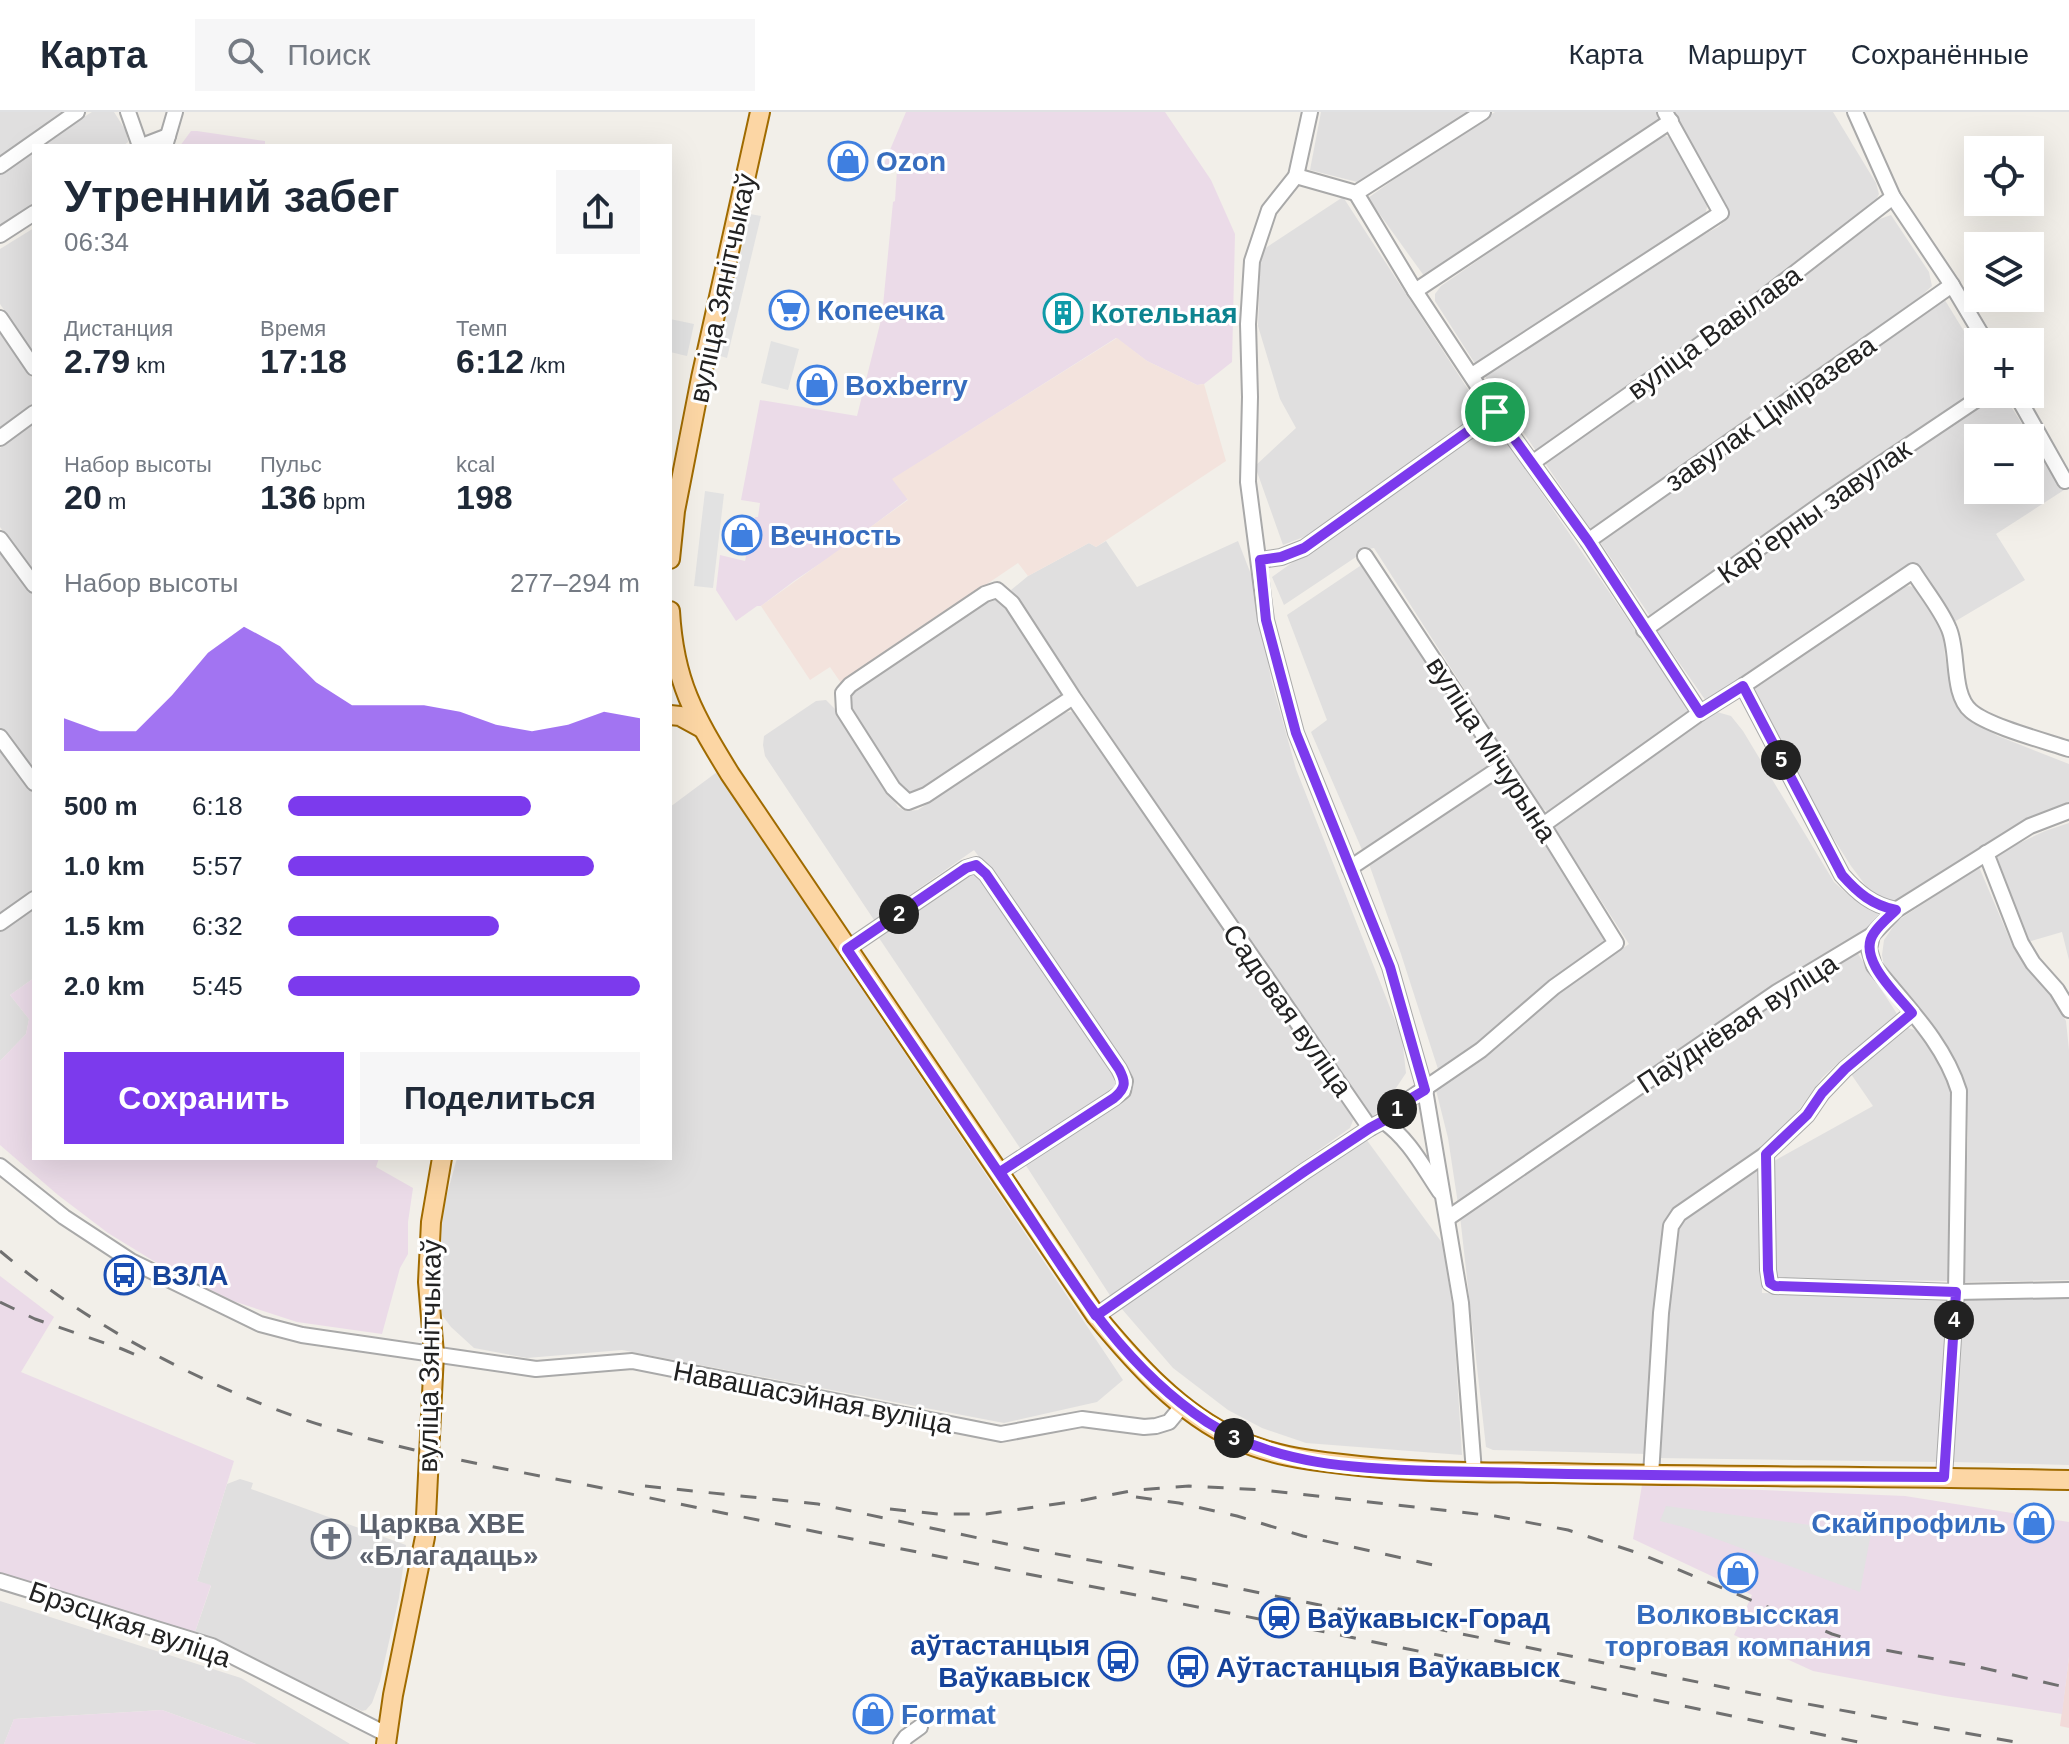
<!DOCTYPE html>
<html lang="ru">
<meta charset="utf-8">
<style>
body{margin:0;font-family:Helvetica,sans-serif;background:#f6f6f7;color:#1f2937;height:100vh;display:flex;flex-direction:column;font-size:30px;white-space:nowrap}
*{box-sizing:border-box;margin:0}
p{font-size:26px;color:#747a83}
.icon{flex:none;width:44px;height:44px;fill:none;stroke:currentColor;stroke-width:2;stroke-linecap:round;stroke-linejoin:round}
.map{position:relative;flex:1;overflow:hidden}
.sheet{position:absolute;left:32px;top:32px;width:640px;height:1016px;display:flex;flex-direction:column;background:#fff;border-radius:0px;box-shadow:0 8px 32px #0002}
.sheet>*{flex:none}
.tools{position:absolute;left:1964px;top:24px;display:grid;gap:16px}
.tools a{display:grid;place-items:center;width:80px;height:80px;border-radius:0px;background:#fff;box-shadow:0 8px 32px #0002;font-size:40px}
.pin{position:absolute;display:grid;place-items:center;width:68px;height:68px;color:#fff;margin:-34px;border:4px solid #fff;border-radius:50%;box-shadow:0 2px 8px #0007}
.km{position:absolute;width:40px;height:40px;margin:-20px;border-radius:50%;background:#222;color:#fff;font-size:22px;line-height:40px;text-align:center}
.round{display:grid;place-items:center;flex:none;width:84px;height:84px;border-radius:0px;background:#f6f6f7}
.headline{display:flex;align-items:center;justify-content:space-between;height:136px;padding:0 32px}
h1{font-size:44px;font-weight:800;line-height:60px}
.stats{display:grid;grid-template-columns:repeat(3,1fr);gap:12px;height:136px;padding:8px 32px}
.stats div{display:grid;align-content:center}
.stats b{font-size:34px;font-weight:800}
.stats small{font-size:22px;font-weight:400}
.stats p{font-size:22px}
.chart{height:224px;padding:16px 32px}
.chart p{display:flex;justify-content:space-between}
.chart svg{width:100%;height:144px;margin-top:8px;fill:#7c3aed;opacity:.7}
.button{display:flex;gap:16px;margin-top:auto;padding:16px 32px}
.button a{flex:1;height:92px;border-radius:0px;background:#7c3aed;color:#fff;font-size:32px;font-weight:800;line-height:92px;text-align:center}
.button a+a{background:#f6f6f7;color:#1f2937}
ul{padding:0 32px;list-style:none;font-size:26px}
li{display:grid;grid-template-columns:128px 96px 1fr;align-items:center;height:60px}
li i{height:20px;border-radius:10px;background:#7c3aed}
header{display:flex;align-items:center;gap:48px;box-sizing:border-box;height:112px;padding:0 40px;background:#fff;border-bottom:2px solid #e0e1e3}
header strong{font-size:38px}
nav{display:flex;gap:44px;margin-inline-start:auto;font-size:28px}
.search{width:560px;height:72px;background:#f6f6f7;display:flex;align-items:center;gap:20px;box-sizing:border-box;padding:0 28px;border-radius:0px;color:#747a83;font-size:30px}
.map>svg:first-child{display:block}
</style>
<header>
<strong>Карта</strong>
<div class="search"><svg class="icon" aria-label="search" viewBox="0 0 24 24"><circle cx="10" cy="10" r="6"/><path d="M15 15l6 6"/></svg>Поиск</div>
<nav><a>Карта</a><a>Маршрут</a><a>Сохранённые</a></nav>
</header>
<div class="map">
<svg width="2069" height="1632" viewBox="0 0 2069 1632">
<rect width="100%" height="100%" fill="#f2efe9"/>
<g fill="#e0dfdf" fill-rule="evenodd">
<path d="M0,0H69L0,48Z"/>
<path d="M92,0H114L126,19L128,30L123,34H37Z"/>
<path d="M1321,0H1472L1361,71L1310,58Z"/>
<path d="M1495,0H1656L1661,8L1427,168L1368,86L1436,37Z"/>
<path d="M1670,0H1833L1876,71L1879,82L1872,96L1766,177L1536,339L1485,264L1652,151L1718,115L1726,108L1728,98Z"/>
<path d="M1663,23L1671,26L1705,84L1707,95L1705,103L1479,253L1474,250L1435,189V182L1441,174L1653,27Z"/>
<path d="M34,36V93L0,115V58Z"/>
<path d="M1343,85L1484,302L1327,416L1283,433L1255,354L1296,316L1280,287L1258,214L1261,139Z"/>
<path d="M1891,103L1929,160L1932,174L1920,185L1592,420L1543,348L1764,193L1877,108Z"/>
<path d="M34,116V243L0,192V137Z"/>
<path d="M1943,185L1978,242V276L1652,507L1600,430Z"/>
<path d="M0,219L34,269V291L0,316Z"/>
<path d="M1995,282H2003L2064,378L1996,422L2025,468L1954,510L1915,450L1706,589L1657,519ZM1978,326H2030V378H1978Z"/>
<path d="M1492,308L1682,587L1688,599L1686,605L1550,701L1540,695L1374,436L1368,437L1284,493L1272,465Z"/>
<path d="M34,311V461L0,415V336Z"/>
<path d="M1106,429L1137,475L1238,429L1254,470L1271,567L1296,657L1402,926L1406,961L1390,985L1373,1005L1365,997L1011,478L1028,464L1089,431L1096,435Z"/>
<path d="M0,435L34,481V661L0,616Z"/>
<path d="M1363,452L1492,654L1363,740L1311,620L1327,608L1287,503Z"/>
<path d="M1909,474L1918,476L1939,508L1943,521L1945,545L1952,580L1960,597L1977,612L1998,624L2069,652V690L2042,700L1892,792L1881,787L1869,778L1851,754L1823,710L1754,579L1755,574L1900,476Z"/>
<path d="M987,486H997L1004,492L1062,582L913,682L902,675L855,607L850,595L849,587L852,579Z"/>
<path d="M826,588L835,597L898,695L905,699L918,698L1063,601L1074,599L1350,997L1354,1006L1350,1016L1111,1185L1025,1052L1126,984L1132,975L1131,967L1057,854L974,738L874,808L765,644L763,633L764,624L816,589Z"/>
<path d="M1717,600L1731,604L1743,619L1834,770L1852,786L1869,795L1879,803L1876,811L1865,820L1458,1092L1448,1026L1436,978L1496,933L1560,879L1629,832L1553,714Z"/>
<path d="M0,634L34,681V777L0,801Z"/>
<path d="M717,660L1123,1268L1097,1290L1004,1311L622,1238L527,1246L474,1236L451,1215L442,1203L440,1150L443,1097L457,1046H670V695Z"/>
<path d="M1499,666L1503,667L1511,678L1607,831L1500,915L1464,941L1438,957L1401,842L1369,752Z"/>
<path d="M2069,711V848L2062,820L2028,830L1996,742L2045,719Z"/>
<path d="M1979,755L2013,835L2051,884L2066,909L2069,938V1168L1962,1170L1968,1026L1967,978L1952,943L1884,855L1882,843L1884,828L1897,809Z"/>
<path d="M971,763L978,764L1111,951L1118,966L1119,973L1114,981L1022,1039L879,826L964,765Z"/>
<path d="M34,794V866L10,883L29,907L26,922L0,949V818Z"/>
<path d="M1857,840L1899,905L1842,947L1822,966L1798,999L1767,1033L1679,1093L1670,1105L1648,1342L1493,1338L1486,1335L1460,1104L1797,872Z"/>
<path d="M1908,916L1918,919L1949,965L1953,985L1948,1169L1780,1167L1774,1161V1049L1873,994L1851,962L1894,922Z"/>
<path d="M1366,1027L1443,1132L1453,1200L1462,1343L1306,1331L1262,1316L1228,1298L1173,1256L1121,1196Z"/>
<path d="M1757,1057L1763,1060L1762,1181L1947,1186L1938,1350L1656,1346L1658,1301L1676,1120L1682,1111L1749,1058Z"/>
<path d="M1962,1186H2069V1353L1953,1350Z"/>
<path d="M240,1367L253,1371L251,1377L406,1433L399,1486L380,1569L372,1591L366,1598L362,1599L231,1537L194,1523L211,1474L197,1469L227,1372Z"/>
<path d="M0,1489L241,1566L350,1632H256L162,1598L14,1607L4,1632H0Z"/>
</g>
<path fill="#f2dad9" d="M2069,1545V1616L2060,1614Z"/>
<g fill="#ebdbe8">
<path d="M906,0H1165L1211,68L1235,122L1232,250L1204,272L1197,273L1147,249L1116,226L893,367L908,387L839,439L794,469L761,494H757L736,509L716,478L720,443L745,449L755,405H758L760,391L741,388L760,288L857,304L882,204L893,90L895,89L897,57L884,52Z"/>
<path d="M191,19H197L265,29V34H180Z"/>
<path d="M34,866V1046H379L376,1055L413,1076L408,1110V1142L400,1156L382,1222L297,1210L233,1189L152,1148L108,1121L58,1083L0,1033V949L26,922L29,907L10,883Z"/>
<path d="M0,1164L54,1205L21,1260L234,1349L197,1469L211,1473L194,1523L0,1463Z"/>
<path d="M1642,1373L1905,1384L2069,1410V1545L2062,1602L1945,1584L1813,1559L1734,1523L1752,1483L1633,1427Z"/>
<path d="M162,1598L256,1632H4L14,1607Z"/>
</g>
<path fill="#f3e3dd" d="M1117,226L1147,249L1197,273L1204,272L1226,349L1096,435L1089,431L1028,464L1018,451L841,571L830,555L810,568L761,494L908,388L892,367Z"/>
<g fill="#e2e2e2">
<path d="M750,102L761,104L727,246L717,243Z"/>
<path d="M670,207L694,212L687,244L670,240Z"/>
<path d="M771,229L799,237L788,278L761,271Z"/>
<path d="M705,379L724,382L713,476L694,474Z"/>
<path d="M1666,1394L1871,1421L1860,1480L1687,1416L1660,1409Z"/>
</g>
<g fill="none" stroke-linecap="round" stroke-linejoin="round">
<defs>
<g id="minor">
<path d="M128,0L140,34"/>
<path d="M1310,0L1296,64L1269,98L1252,149L1248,212L1250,285L1248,370L1266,508L1296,621L1390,855L1425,978L1461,1191L1474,1360"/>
<path d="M1855,0L1893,85L1952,173L1986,230"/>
<path d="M168,24L175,0"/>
<path d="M142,34L168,24L165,34"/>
<path d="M0,54L77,0"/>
<path d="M1296,64L1356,81L1483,0"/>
<path d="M1356,81L1415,179L1495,300L1588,429L1700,601"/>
<path d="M0,123L34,101"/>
<path d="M1415,179L1671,9"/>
<path d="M0,206L34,256"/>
<path d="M1472,263L1721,101L1665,0"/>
<path d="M2016,282L2065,369"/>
<path d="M0,326L34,301"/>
<path d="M1532,351L1729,212L1893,85"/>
<path d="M0,427L34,473"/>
<path d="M1588,429L1952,173"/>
<path d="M1365,444L1543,713L1616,831L1554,875L1481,938L1405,990L1383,1009L1370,1016"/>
<path d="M1260,448L1281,445L1304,436L1495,300"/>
<path d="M1644,518L1827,388L1985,282"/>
<path d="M1743,574L1842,763C1858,781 1872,793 1896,798"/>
<path d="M1073,585L1012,491L997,478L985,482L850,573L843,581L844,599L893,676L908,690L926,683L1073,585L1370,1016L1305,1059L1096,1204"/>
<path d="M0,625L34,671"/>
<path d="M1543,713L1700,601L1743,574L1913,459C1924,477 1941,497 1949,517C1959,540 1951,582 1971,599C1988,614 2045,629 2069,637"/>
<path d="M1986,741L2021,831L2033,851L2057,878L2069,898"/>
<path d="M1350,756L1503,654"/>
<path d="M0,811L34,787"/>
<path d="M1872,823L1869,837L1874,854C1905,893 1944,930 1959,979L1956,1180L1944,1365"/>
<path d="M847,837L966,756L976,753L986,762L1119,957L1125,969L1123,979L1114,986L1000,1060"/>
<path d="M1383,1009C1409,1027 1423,1055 1440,1080"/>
<path d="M1766,1042L1768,1158L1770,1171L1775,1174L1956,1180L2069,1178"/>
<path d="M0,1054L64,1105L131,1149L260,1212L302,1223L536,1257L632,1249L1001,1322L1082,1307L1144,1315L1156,1314L1169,1310L1183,1293"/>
<path d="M1448,1106L1777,880L1872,823L1896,798L2030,714L2069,699"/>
<path d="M1651,1363L1661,1201L1671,1114L1679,1102L1766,1042L1807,1003L1822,981L1845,957L1912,901"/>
<path d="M0,1469L212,1534L388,1623"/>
<path d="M901,1632L906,1625L920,1615"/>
</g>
<g id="major">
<path d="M670,447L675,399L701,266L760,0"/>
<path d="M670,499C674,570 694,603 730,662L1096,1204C1135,1251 1179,1301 1236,1327C1270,1343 1305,1348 1342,1352C1412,1361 1483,1360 1553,1361C1725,1365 1897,1364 2069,1368"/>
<path d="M670,603L680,604L702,616"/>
<path d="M386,1632L393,1583L425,1425L434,1242L428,1170L431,1110L442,1046"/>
</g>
</defs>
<use href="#minor" stroke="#a9a9a9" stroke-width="18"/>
<use href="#major" stroke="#a06b00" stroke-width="22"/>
<use href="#minor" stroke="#fff" stroke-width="14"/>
<use href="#major" stroke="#fcd6a4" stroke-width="18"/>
<g stroke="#707070" stroke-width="3" stroke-dasharray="16 16" stroke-linecap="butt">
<path d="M0,1139C95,1219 225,1286 344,1320C429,1344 516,1359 602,1376C717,1400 832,1423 947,1446C1101,1477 1255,1505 1408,1537C1562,1568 1715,1601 1868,1632"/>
<path d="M0,1190L35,1207L122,1237L143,1246"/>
<path d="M645,1374L818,1392L1030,1437L1192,1467L1791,1589L2026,1632"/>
<path d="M1136,1385L1179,1391L1237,1404L1303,1424L1447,1456"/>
<path d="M890,1397L938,1402H986L1084,1388L1136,1378L1189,1374L1263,1378L1495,1404L1568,1418L1641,1442L1832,1522L1879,1537L1979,1555L2069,1576"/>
</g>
</g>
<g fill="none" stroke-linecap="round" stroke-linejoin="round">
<defs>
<path id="route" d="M1495,300L1304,436L1281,445L1260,448L1266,508L1296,621L1390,855L1425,978L1405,990L1383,1009L1370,1016L1305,1059L1096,1204L847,837L966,756L976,753L986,762L1119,957C1126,970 1126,976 1114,986L1000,1060C1060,1150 1114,1249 1207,1310C1274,1353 1357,1357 1435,1359C1479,1360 1524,1361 1568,1362C1693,1364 1819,1365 1944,1365L1956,1180L1775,1174L1770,1171L1768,1158L1766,1042L1807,1003L1822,981L1845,957L1912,901C1897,882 1856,846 1874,821C1880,812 1889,805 1896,798C1872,793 1858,781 1842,763L1743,574L1700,601L1588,429L1495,300"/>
</defs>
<use href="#route" stroke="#fff" stroke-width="16"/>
<use href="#route" stroke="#7c3aed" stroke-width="10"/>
</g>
<defs>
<symbol id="shop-ring" viewBox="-11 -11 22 22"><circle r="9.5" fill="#fff" stroke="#3f7fe0" stroke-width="1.5"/><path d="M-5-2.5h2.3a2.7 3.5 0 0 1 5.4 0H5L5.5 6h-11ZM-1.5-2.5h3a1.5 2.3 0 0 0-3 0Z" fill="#3f7fe0"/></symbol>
<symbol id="supermarket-ring" viewBox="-11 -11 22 22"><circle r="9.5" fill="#fff" stroke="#3f7fe0" stroke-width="1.5"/><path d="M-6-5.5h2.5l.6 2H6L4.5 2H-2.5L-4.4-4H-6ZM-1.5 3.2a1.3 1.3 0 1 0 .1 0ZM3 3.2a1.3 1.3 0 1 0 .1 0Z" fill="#3f7fe0"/></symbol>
<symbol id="building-ring" viewBox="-11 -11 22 22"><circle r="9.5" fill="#fff" stroke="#0f9aa8" stroke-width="1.5"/><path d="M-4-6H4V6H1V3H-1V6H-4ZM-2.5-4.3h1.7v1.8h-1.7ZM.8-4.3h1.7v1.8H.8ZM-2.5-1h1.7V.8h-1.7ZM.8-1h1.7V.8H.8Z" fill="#0f9aa8"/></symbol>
<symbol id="bus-ring" viewBox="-11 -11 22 22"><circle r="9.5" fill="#fff" stroke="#1a4fb4" stroke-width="1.5"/><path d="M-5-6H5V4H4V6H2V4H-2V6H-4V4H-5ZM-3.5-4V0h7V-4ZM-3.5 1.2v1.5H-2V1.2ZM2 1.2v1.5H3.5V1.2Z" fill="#1a4fb4"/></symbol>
<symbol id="church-ring" viewBox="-11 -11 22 22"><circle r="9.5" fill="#fff" stroke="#6b7280" stroke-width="1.5"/><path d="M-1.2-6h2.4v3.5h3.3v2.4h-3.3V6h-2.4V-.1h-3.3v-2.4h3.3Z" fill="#6b7280"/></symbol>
<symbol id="station-ring" viewBox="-11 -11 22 22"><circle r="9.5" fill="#fff" stroke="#1a4fb4" stroke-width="1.5"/><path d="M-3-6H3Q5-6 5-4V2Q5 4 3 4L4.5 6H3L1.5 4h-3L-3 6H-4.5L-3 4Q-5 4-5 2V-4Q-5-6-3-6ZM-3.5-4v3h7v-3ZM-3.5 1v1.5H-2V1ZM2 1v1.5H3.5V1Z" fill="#1a4fb4"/></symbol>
</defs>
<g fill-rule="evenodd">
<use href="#shop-ring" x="826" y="27" width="44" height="44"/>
<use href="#supermarket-ring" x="767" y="176" width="44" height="44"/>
<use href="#building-ring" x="1041" y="179" width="44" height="44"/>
<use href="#shop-ring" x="795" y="251" width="44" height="44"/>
<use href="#shop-ring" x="720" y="401" width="44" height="44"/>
<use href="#bus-ring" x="102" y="1141" width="44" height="44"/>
<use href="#shop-ring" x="2012" y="1389" width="44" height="44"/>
<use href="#church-ring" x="309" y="1405" width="44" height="44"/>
<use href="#shop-ring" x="1716" y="1439" width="44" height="44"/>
<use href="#station-ring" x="1257" y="1484" width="44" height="44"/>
<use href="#bus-ring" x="1096" y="1527" width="44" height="44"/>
<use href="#bus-ring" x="1166" y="1533" width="44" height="44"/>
<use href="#shop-ring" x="851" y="1580" width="44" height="44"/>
</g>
<g text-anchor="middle" stroke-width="6" stroke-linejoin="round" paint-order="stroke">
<g font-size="28" font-weight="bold" fill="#366cbe" stroke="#fff" text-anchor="start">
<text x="876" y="59">Ozon</text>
<text x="817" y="208">Копеечка</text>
<text x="845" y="283">Boxberry</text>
<text x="770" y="433">Вечность</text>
<text x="2006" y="1421" text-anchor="end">Скайпрофиль</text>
<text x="1738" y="1512" text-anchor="middle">Волковысская<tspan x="1738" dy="32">торговая компания</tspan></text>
<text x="901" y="1612">Format</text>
</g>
<g font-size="28" fill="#222" stroke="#fff">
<text transform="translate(722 176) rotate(-78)" y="10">вуліца Зянітчыкаў</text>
<text transform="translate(1714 220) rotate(-36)" y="10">вуліца Вавілава</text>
<text transform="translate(1770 301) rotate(-35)" y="10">завулак Ціміразева</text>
<text transform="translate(1814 399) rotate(-35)" y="10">Карʼерны завулак</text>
<text transform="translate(1492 637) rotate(57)" y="10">вуліца Мічурына</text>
<text transform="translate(1288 898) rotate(55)" y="10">Садовая вуліца</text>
<text transform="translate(1737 911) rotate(-33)" y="10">Паўднёвая вуліца</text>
<text transform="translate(429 1244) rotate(-89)" y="10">вуліца Зянітчыкаў</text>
<text transform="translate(813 1285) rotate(11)" y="10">Навашасэйная вуліца</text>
<text transform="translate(130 1512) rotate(19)" y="10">Брэсцкая вуліца</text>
</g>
<g font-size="28" font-weight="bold" fill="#0d838f" stroke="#fff" text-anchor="start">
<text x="1091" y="211">Котельная</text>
</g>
<g font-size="28" font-weight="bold" fill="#164399" stroke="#fff" text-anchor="start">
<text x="152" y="1173">ВЗЛА</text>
<text x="1307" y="1516">Ваўкавыск-Горад</text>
<text x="1090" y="1543" text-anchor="end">аўтастанцыя<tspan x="1090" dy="32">Ваўкавыск</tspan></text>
<text x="1216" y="1565">Аўтастанцыя Ваўкавыск</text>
</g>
<g font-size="28" font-weight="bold" fill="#5b616d" stroke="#fff" text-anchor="start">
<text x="359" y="1421">Царква ХВЕ<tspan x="359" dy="32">«Благадаць»</tspan></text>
</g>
</g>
</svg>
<div class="tools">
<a><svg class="icon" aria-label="locate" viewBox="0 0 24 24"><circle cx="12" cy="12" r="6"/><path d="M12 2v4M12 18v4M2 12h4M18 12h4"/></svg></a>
<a><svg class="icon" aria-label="layers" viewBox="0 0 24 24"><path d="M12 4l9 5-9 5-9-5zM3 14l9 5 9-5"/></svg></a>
<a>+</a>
<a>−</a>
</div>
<div class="pin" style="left:1495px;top:300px;background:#1e9e55"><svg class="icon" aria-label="arrive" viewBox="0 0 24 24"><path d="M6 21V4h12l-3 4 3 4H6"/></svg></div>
<b class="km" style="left:1397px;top:997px">1</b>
<b class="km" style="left:899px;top:802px">2</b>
<b class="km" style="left:1234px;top:1326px">3</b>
<b class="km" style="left:1954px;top:1208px">4</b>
<b class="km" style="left:1781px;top:648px">5</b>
<section class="sheet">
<div class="headline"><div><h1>Утренний забег</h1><p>06:34</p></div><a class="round"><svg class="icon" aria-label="share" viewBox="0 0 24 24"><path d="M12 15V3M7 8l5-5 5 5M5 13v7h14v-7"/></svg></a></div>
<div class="stats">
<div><p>Дистанция</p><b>2.79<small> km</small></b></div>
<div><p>Время</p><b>17:18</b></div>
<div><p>Темп</p><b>6:12<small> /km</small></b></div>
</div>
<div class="stats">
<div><p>Набор высоты</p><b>20<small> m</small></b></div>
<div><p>Пульс</p><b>136<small> bpm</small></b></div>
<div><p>kcal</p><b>198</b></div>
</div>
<div class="chart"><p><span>Набор высоты</span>277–294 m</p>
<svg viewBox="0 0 160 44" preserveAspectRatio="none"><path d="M0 44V34L10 38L20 38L30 27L40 14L50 6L60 12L70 23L80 30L90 30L100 30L110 32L120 36L130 38L140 36L150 32L160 34V44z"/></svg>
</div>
<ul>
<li><b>500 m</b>6:18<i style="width:69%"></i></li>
<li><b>1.0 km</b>5:57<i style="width:87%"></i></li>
<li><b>1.5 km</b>6:32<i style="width:60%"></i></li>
<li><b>2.0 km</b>5:45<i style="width:100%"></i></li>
</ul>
<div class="button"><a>Сохранить</a><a>Поделиться</a></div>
</section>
</div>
